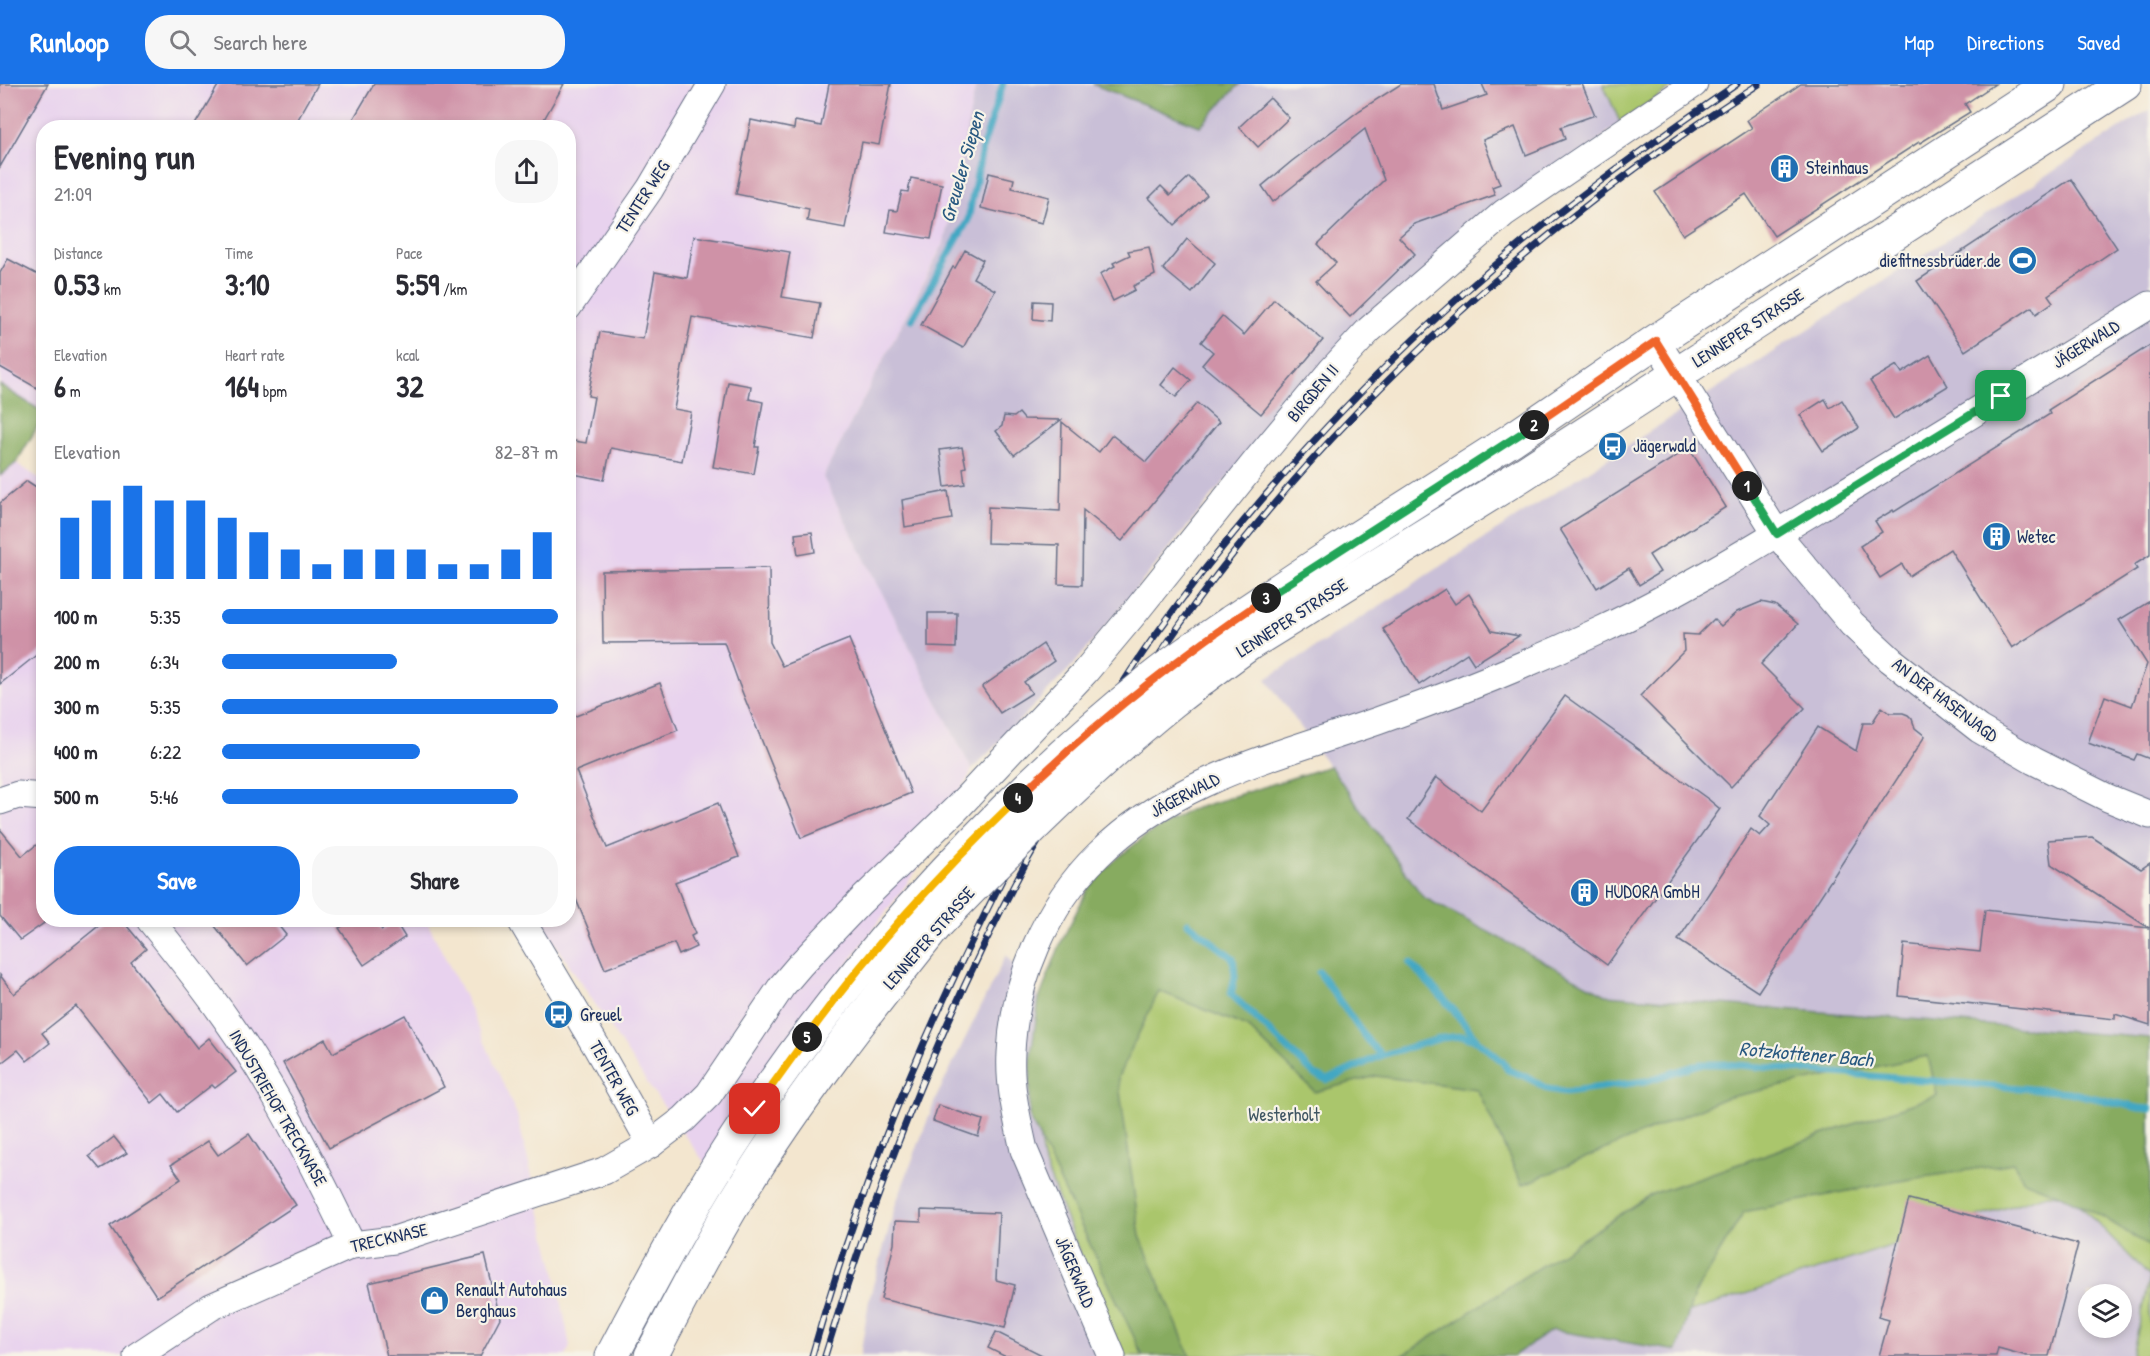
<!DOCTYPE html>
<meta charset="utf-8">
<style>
body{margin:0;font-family:"Patrick Hand",sans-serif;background:#f7f7f7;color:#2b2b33;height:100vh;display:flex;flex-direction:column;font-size:22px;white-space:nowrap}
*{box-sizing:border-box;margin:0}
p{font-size:20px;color:#7c7c81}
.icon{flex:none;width:33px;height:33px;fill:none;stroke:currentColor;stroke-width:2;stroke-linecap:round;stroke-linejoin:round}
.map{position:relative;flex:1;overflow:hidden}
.side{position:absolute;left:36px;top:36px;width:540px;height:807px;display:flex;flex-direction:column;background:#fff;border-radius:24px;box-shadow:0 3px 9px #0003}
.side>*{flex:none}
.tools{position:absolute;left:2078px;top:1200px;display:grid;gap:12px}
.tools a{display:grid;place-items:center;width:54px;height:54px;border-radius:50%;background:#fff;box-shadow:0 3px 9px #0003;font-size:30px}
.pin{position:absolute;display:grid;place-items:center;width:51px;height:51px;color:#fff;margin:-26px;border-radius:12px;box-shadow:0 3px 9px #0006}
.km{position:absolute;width:30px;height:30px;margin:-15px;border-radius:50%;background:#222;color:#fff;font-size:16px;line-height:30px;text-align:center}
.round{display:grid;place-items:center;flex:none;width:63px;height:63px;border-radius:24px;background:#f7f7f7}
.summary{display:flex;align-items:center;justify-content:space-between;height:102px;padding:0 18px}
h1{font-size:33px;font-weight:700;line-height:45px}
.figures{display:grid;grid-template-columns:repeat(3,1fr);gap:9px;height:102px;padding:6px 18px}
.figures div{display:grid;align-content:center}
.figures b{font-size:30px;font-weight:700}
.figures small{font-size:16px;font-weight:400}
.figures p{font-size:16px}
.chart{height:168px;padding:12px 18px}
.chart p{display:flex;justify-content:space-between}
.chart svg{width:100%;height:108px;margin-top:6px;stroke:#1a73e8;stroke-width:6}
.cta{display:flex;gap:12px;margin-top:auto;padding:12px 18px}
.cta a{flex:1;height:69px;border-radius:24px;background:#1a73e8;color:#fff;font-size:24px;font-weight:700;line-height:69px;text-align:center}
.cta a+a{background:#f7f7f7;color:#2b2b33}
ul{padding:0 18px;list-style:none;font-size:20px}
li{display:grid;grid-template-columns:96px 72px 1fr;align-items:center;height:45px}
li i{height:15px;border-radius:8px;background:#1a73e8}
header{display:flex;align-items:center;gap:36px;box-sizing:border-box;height:84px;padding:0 30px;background:#1a73e8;color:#fff}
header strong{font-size:28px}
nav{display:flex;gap:33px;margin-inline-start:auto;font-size:21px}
.search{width:420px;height:54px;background:#f7f7f7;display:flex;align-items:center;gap:15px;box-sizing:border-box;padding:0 21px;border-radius:24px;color:#7c7c81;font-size:22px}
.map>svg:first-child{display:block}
</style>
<header>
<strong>Runloop</strong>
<div class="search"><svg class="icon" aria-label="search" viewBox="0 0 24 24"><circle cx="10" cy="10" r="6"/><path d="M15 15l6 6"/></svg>Search here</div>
<nav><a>Map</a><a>Directions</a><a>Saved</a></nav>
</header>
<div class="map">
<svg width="2150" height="1272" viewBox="0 0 2150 1272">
<rect width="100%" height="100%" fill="#f7f3e8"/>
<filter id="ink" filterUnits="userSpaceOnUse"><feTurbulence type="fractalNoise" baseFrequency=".0167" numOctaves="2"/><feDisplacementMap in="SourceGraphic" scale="12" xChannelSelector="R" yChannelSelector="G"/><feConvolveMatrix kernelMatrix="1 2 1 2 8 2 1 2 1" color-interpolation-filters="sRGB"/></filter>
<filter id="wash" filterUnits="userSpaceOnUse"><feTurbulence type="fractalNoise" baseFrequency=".008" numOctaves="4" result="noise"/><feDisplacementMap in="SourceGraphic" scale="24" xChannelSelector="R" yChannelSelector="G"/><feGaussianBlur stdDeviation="1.35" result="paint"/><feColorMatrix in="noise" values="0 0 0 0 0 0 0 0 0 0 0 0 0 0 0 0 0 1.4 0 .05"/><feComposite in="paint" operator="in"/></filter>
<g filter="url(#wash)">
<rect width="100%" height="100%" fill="#f3e6cf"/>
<g fill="#e8d2ee">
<path d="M0,0H976L944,158L823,393L972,686L930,768L767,990L710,1086L647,999L540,836H568V44H44L43,328L0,301Z"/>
<path d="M16,379L43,397L44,836H426L463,909L517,1031L558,1200L570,1262L566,1272H0V392Z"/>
</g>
<g fill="#c9bfd7" fill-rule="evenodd">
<path d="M976,0H1092L1200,42L1240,0H1603L1620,38L1262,352L1075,579L972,686L823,393L944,159Z"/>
<path d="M2150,25V954L1606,911L1423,813L1266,595Z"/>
<path d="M1006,871L1039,915L1031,971L1029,1032L1143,1272H860L869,1216L896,1119L936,1014Z"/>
<path d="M2040,1104L2065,1113L2100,1131L2150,1163V1272H1513L1551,1246L1676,1267L1694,1211ZM2088,1210H2121V1244H2088Z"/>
</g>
<g fill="#aac66c" stroke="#627a65" stroke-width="1.5">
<path d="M1603,0H1677L1620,38Z"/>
<path d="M1424,835L1611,920L2150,976V1193L2071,1112L2047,1110L1618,1252L1573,1234L1501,1272H1120L1043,1076L1035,1023L1041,919Z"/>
<path d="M2150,1194V1272H2132Z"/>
</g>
<g fill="#87ab60" stroke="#516d5f" stroke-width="1.5">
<path d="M1092,0H1240L1200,42Z"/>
<path d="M0,301L43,328L44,332L16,379L0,392Z"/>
<path d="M1330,682L1423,813L1606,911L2150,954V1163L2100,1131L2065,1113L2024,1097L2013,1079L1893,1098L1744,1128L1694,1211L1677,1267L1552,1246L1513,1272H1402L1652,1110L1937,1011L1928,972L1725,1014L1522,1101L1477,1005L1376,992L1315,1008L1247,943L1159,907L1118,993L1140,1152L1190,1272H1143L1029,1032L1031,971L1039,915L1061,858L1088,805L1114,777L1145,752L1190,726Z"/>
</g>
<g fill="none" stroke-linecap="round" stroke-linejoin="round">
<g stroke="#43a7c3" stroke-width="7">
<path d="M912,235L968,136L982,65L1003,0"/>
<path d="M1188,839L1233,874L1235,892L1231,910L1315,991L1328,996L1382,971L1442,954L1462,952L1477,956L1502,977L1508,986L1527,993L1548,1005L1565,1008L1646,997L1700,980H1725L2068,1008L2139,1024L2150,1025"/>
<path d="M1410,879L1451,923L1477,956"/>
<path d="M1319,888L1370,960L1382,971"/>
</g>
</g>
<g id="blocks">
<g fill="#cf92a7">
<path d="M0,0H48L0,83Z"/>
<path d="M219,0H318L293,44H193Z"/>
<path d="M374,0H564L539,44H348Z"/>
<path d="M829,0H891L879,61L862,58L845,144L807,137L809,125L736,110L751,36L794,45L795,37L821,42Z"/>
<path d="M1401,0H1434L1443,26L1487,11L1482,0H1582L1595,31L1561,43L1565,55L1526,71L1515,43L1483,56L1500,100L1492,103L1495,111L1414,140L1399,153L1415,170L1350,233L1316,197L1336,179L1318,160L1384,96L1365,45L1273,118L1262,102L1292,77L1360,26Z"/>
<path d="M1801,0H1995L1965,20L1970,28L1920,59L1919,58L1774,152L1746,110L1683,151L1655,108L1752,44L1747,36Z"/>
<path d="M1270,14L1289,34L1258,63L1239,43Z"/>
<path d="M989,89L1014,95L1012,104L1049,113L1042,139L981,124Z"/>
<path d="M1189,93L1207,111L1175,141L1149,114L1161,102L1170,111Z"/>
<path d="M911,94L942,100L931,155L886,148L890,126L897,127L902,107L908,108Z"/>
<path d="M2071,95L2117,164L2048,211L2053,218L2036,230L2032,223L1965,267L1917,197Z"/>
<path d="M694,152L790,168L782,213L820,219L814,254L692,233L674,325L691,328L682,377L611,364L604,396L568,389V356L586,359L594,313L588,312L600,248L643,255L655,188L687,194Z"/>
<path d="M1187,155L1215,179L1192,209L1163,185Z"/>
<path d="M1149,163L1155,191L1133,202L1135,206L1113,217L1100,190L1115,182L1113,179L1130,171L1128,167Z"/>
<path d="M965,166L983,176L973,194L995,206L963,264L921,241L953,183L955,184Z"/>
<path d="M8,175L44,194V308L0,283V189Z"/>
<path d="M1274,215L1323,256L1261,330L1202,281L1213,268L1201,258L1222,232L1244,251Z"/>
<path d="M1034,217L1051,218L1050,237L1033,235Z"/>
<path d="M2150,261V471L2134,481L2137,485L2012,564L1950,465L1909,492L1902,480L1880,494L1860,462L1882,448L1875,437L1893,426L1894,428L2050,330L2048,326Z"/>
<path d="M1930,271L1948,302L1894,335L1870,297L1897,281L1902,289Z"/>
<path d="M1175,283L1191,296L1176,313L1161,301Z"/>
<path d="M728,298L751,302L749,315L763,318L755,363H759L754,390L713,383Z"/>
<path d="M1825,315L1830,324L1842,316L1859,344L1823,367L1800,331Z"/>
<path d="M1197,319L1219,338L1122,457L1083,426L1082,501L1058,500L1059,461L987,459L988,423L1060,427L1062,338L1099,368L1112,351L1146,378Z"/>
<path d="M1019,329L1024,335L1061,336L1014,371L996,347L1002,342L1004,332L1014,333Z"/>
<path d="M962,363L966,383L963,384L965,400L945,403L940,366Z"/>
<path d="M1689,364L1726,423L1649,471L1660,488L1639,501L1629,484L1597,504L1560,445Z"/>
<path d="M27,397L44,408V565L0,600V419Z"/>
<path d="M948,407L952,435L905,443L902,416Z"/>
<path d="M812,448L815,468L798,471L795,450Z"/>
<path d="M769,484L770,558L782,582L849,555L911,709L801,754L739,600L724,558L603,559L602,487Z"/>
<path d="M1445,505L1455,520L1469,510L1492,547L1519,552L1474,580L1467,569L1419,601L1383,545Z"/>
<path d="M2150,517V675L2137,670L2134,676L2088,659L2105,612L2132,622L2147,580L2119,536Z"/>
<path d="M1761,518L1775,521L1798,540L1761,580L1805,624L1731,703L1640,612L1684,567L1683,550L1698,551L1714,535L1721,542L1737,528Z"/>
<path d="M928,529H957L956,564L928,563Z"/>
<path d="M1043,560L1054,577L1024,598L1032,609L1000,629L982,603Z"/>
<path d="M660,599L678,646L576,687L607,764L718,719L739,773L675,798L695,850L691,852L696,863L679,871L674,859L605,885L568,796V635Z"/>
<path d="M1565,612L1708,715L1720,725L1607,881L1408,735L1436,693L1481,727Z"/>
<path d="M1882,623L1890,629H1903L1908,631L1912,635L1915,644L1925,652L1758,908L1678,856L1751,745L1760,752L1770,741L1760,732L1818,643L1856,667L1863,639H1872Z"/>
<path d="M0,745L22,772L44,755V839L20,856L0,832Z"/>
<path d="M2092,753L2141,785L2150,779V941L2115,930V935L1899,912L1904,860L1980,868L1985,826L2149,844L2051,780L2048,756Z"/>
<path d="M106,836H122L146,865L131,878L197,964L209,954L236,988L215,1004L212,1001L177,1028L163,1010L152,1019L76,922L42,949L50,959L27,977L18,966L0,980V891L14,910Z"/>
<path d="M210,836H274L286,851L247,882Z"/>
<path d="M353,836H375L382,846L395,837L405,853L364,881L339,844Z"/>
<path d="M405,931L444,1003L329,1064L283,979L325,955L333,969Z"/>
<path d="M938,1021L983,1036L978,1053L933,1037Z"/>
<path d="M249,1050L296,1121L157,1213L110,1142L181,1095L171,1081L208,1057L218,1071Z"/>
<path d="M114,1053L127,1069L100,1085L89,1072Z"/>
<path d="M1909,1115L2078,1160L2049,1272H2027L1998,1264L1996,1272H1879L1889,1236L1878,1233Z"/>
<path d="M921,1126L999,1129L996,1196L1015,1201L1005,1244L881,1215L894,1160L895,1137L921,1138Z"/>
<path d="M485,1171L500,1234L480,1272H387L369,1199Z"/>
<path d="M996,1248L1044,1272H1004L988,1264Z"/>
</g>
</g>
</g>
<g filter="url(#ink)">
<use href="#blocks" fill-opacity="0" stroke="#676f86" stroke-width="1.5"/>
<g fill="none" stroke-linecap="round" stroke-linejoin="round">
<defs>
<g id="minor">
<path d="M568,223L650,105L712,0"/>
<path d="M1656,257L1777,450L1852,540L1891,576L1979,645L2034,677L2108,714L2150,731"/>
<path d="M0,717L18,711L44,713"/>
<path d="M150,836C188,883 226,931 258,983C293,1040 323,1100 352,1161"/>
<path d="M521,836L596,962L651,1060"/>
<path d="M137,1272L211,1223L352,1161L394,1156L604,1087L651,1060L684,1035L709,1010L782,902L800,881L860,818L957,724L1085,588L1136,527L1257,376L1332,286L1369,246L1504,129L1694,0"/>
<path d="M1112,1272L1024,1066C1017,1034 1009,1002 1011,969C1014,897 1046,822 1098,771C1178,692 1280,672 1383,635C1457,609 1529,580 1601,546C1690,504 1774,451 1858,400C1956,340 2053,280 2150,221"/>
</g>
<g id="major">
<path d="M1231,538L1351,458L1511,356L1656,257L2050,0"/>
<path d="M1249,560L1520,392L2125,0"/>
<path d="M612,1272C656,1188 700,1105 754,1027C802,956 855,889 911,825"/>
<path d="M651,1272C680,1217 708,1161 741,1108C799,1014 868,926 937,840"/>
</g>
</defs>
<use href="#minor" stroke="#676f86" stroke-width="29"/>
<use href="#major" stroke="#676f86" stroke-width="35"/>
<use href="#minor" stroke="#fff" stroke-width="27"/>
<use href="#major" stroke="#fff" stroke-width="33"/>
<defs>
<g id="rail">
<path d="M812,1272C854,1122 912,975 982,836C994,812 1006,787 1019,764C1040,727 1064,691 1088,655C1109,621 1130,586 1154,553C1245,426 1351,310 1467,206C1552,130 1643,64 1737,0"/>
<path d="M825,1272C876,1103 940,940 1023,784C1050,735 1083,687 1114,640C1142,597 1169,554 1200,513C1350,311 1548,134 1759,0"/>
</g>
</defs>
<use href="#rail" stroke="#1b2f5e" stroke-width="7"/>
<use href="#rail" stroke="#f7f3e8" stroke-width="4.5" stroke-dasharray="14" stroke-linecap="butt"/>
<defs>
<g id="major-bridge">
<path d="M911,825C985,742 1066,663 1153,594C1178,574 1205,556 1231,538"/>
<path d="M937,840C1012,762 1088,686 1172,618C1197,598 1223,579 1249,560"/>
</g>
</defs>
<use href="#major-bridge" stroke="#676f86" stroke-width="35" stroke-linecap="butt"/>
<use href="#major-bridge" stroke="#fff" stroke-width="33"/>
</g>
</g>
<g fill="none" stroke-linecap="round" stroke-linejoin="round" filter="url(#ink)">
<defs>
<path id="split-1" d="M1747,402L1777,450L2001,312"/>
<path id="split-2" d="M1534,341L1656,257L1747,402"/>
<path id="split-3" d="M1266,514L1534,341"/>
<path id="split-4" d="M1018,714C1094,639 1177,574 1266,514"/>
<path id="split-5" d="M807,953C869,866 942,787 1018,714"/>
<path id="split-6" d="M755,1025L807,953"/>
</defs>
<use href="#split-1" stroke="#fff" stroke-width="12"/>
<use href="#split-2" stroke="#fff" stroke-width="12"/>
<use href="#split-3" stroke="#fff" stroke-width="12"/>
<use href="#split-4" stroke="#fff" stroke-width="12"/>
<use href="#split-5" stroke="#fff" stroke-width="12"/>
<use href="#split-6" stroke="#fff" stroke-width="12"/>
<use href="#split-1" stroke="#22a559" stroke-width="8"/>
<use href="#split-2" stroke="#f0652b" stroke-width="8"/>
<use href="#split-3" stroke="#22a559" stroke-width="8"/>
<use href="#split-4" stroke="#f0652b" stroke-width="8"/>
<use href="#split-5" stroke="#f5b400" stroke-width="8"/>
<use href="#split-6" stroke="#f5b400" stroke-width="8"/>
</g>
<defs>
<symbol id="building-disc" viewBox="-11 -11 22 22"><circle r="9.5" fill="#1f6fb2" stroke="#f7f3e8"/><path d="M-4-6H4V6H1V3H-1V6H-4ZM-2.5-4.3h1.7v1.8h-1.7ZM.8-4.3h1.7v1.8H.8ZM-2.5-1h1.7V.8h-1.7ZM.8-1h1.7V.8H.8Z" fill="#fff"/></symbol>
<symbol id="stadium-disc" viewBox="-11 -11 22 22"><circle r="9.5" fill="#1f6fb2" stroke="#f7f3e8"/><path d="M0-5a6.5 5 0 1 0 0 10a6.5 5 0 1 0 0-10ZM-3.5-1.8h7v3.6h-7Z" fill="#fff"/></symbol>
<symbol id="bus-disc" viewBox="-11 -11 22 22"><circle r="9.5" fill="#1f6fb2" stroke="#f7f3e8"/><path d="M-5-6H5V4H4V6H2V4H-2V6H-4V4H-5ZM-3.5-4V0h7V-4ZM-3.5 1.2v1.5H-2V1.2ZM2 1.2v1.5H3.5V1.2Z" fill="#fff"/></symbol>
<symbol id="shop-disc" viewBox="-11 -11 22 22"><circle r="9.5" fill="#1f6fb2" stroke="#f7f3e8"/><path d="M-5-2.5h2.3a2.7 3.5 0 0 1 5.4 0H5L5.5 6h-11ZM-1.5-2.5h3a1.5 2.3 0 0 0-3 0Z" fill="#fff"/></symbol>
</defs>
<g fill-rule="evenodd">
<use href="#building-disc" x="1768" y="68" width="33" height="33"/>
<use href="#stadium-disc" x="2006" y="160" width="33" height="33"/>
<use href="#bus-disc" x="1596" y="346" width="33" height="33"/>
<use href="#building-disc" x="1980" y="436" width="33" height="33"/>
<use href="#building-disc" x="1568" y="792" width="33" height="33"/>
<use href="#bus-disc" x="542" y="914" width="33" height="33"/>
<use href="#shop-disc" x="418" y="1200" width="33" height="33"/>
</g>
<g text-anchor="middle" stroke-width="4.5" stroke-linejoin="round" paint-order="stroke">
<g font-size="18" fill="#1b2f5e" stroke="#f7f3e8" text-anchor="start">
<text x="1806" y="90">Steinhaus</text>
<text x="2001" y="183" text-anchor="end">diefitnessbrüder.de</text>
<text x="1633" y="368">Jägerwald</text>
<text x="2017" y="459">Wetec</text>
<text x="1605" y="814">HUDORA GmbH</text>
<text x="580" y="937">Greuel</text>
<text x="456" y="1212">Renault Autohaus<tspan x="456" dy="21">Berghaus</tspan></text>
</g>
<g font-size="18" fill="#1b2f5e" stroke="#f7f3e8">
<text transform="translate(643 113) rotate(-57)" y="6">TENTER WEG</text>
<text transform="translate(1748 244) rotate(-33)" y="6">LENNEPER STRASSE</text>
<text transform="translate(2086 260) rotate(-32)" y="6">JÄGERWALD</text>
<text transform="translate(1313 309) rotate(-50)" y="6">BIRGDEN II</text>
<text transform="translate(1292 534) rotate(-33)" y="6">LENNEPER STRASSE</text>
<text transform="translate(1945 616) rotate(37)" y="6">AN DER HASENJAGD</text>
<text transform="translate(1185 711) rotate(-28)" y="6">JÄGERWALD</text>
<text transform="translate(929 854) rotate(-49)" y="6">LENNEPER STRASSE</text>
<text transform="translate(614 994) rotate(61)" y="6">TENTER WEG</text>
<text transform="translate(278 1024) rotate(60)" y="6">INDUSTRIEHOF TRECKNASE</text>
<text transform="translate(389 1154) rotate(-13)" y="6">TRECKNASE</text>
<text transform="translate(1075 1188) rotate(67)" y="6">JÄGERWALD</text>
</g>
<g font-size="18" fill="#3f5562" stroke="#f7f3e8">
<text x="1284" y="1037">Westerholt</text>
</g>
<g font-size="20" font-style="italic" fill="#295981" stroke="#f7f3e8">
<text transform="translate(962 83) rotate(-74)" y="7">Greueler Siepen</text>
<text transform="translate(1806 970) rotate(5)" y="7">Rotzkottener Bach</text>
</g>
</g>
</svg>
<div class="tools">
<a><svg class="icon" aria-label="layers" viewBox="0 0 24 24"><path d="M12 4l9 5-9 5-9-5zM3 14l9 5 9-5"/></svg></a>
</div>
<div class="pin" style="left:2001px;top:312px;background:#1e9e55"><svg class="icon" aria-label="arrive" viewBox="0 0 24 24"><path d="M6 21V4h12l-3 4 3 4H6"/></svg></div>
<div class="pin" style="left:755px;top:1025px;background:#d93025"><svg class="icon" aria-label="check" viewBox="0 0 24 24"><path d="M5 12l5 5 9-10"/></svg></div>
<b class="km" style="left:1747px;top:402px">1</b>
<b class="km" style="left:1534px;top:341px">2</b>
<b class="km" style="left:1266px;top:514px">3</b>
<b class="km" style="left:1018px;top:714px">4</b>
<b class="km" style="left:807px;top:953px">5</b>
<section class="side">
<div class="summary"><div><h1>Evening run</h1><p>21:09</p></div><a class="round"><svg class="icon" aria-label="share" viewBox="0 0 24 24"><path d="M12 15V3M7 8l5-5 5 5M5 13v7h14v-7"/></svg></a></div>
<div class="figures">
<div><p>Distance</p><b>0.53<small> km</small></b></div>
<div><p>Time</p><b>3:10</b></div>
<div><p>Pace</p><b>5:59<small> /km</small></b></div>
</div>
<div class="figures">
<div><p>Elevation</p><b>6<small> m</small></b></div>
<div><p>Heart rate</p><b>164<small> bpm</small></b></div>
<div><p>kcal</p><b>32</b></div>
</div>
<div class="chart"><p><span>Elevation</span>82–87 m</p>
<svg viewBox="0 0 160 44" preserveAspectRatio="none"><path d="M5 44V19M15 44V12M25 44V6M35 44V12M45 44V12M55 44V19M65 44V25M75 44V32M85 44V38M95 44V32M105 44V32M115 44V32M125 44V38M135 44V38M145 44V32M155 44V25"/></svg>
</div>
<ul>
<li><b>100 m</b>5:35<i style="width:100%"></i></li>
<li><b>200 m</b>6:34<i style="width:52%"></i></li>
<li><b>300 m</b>5:35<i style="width:100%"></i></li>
<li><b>400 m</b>6:22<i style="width:59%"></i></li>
<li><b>500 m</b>5:46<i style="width:88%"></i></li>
</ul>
<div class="cta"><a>Save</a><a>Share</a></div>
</section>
</div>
